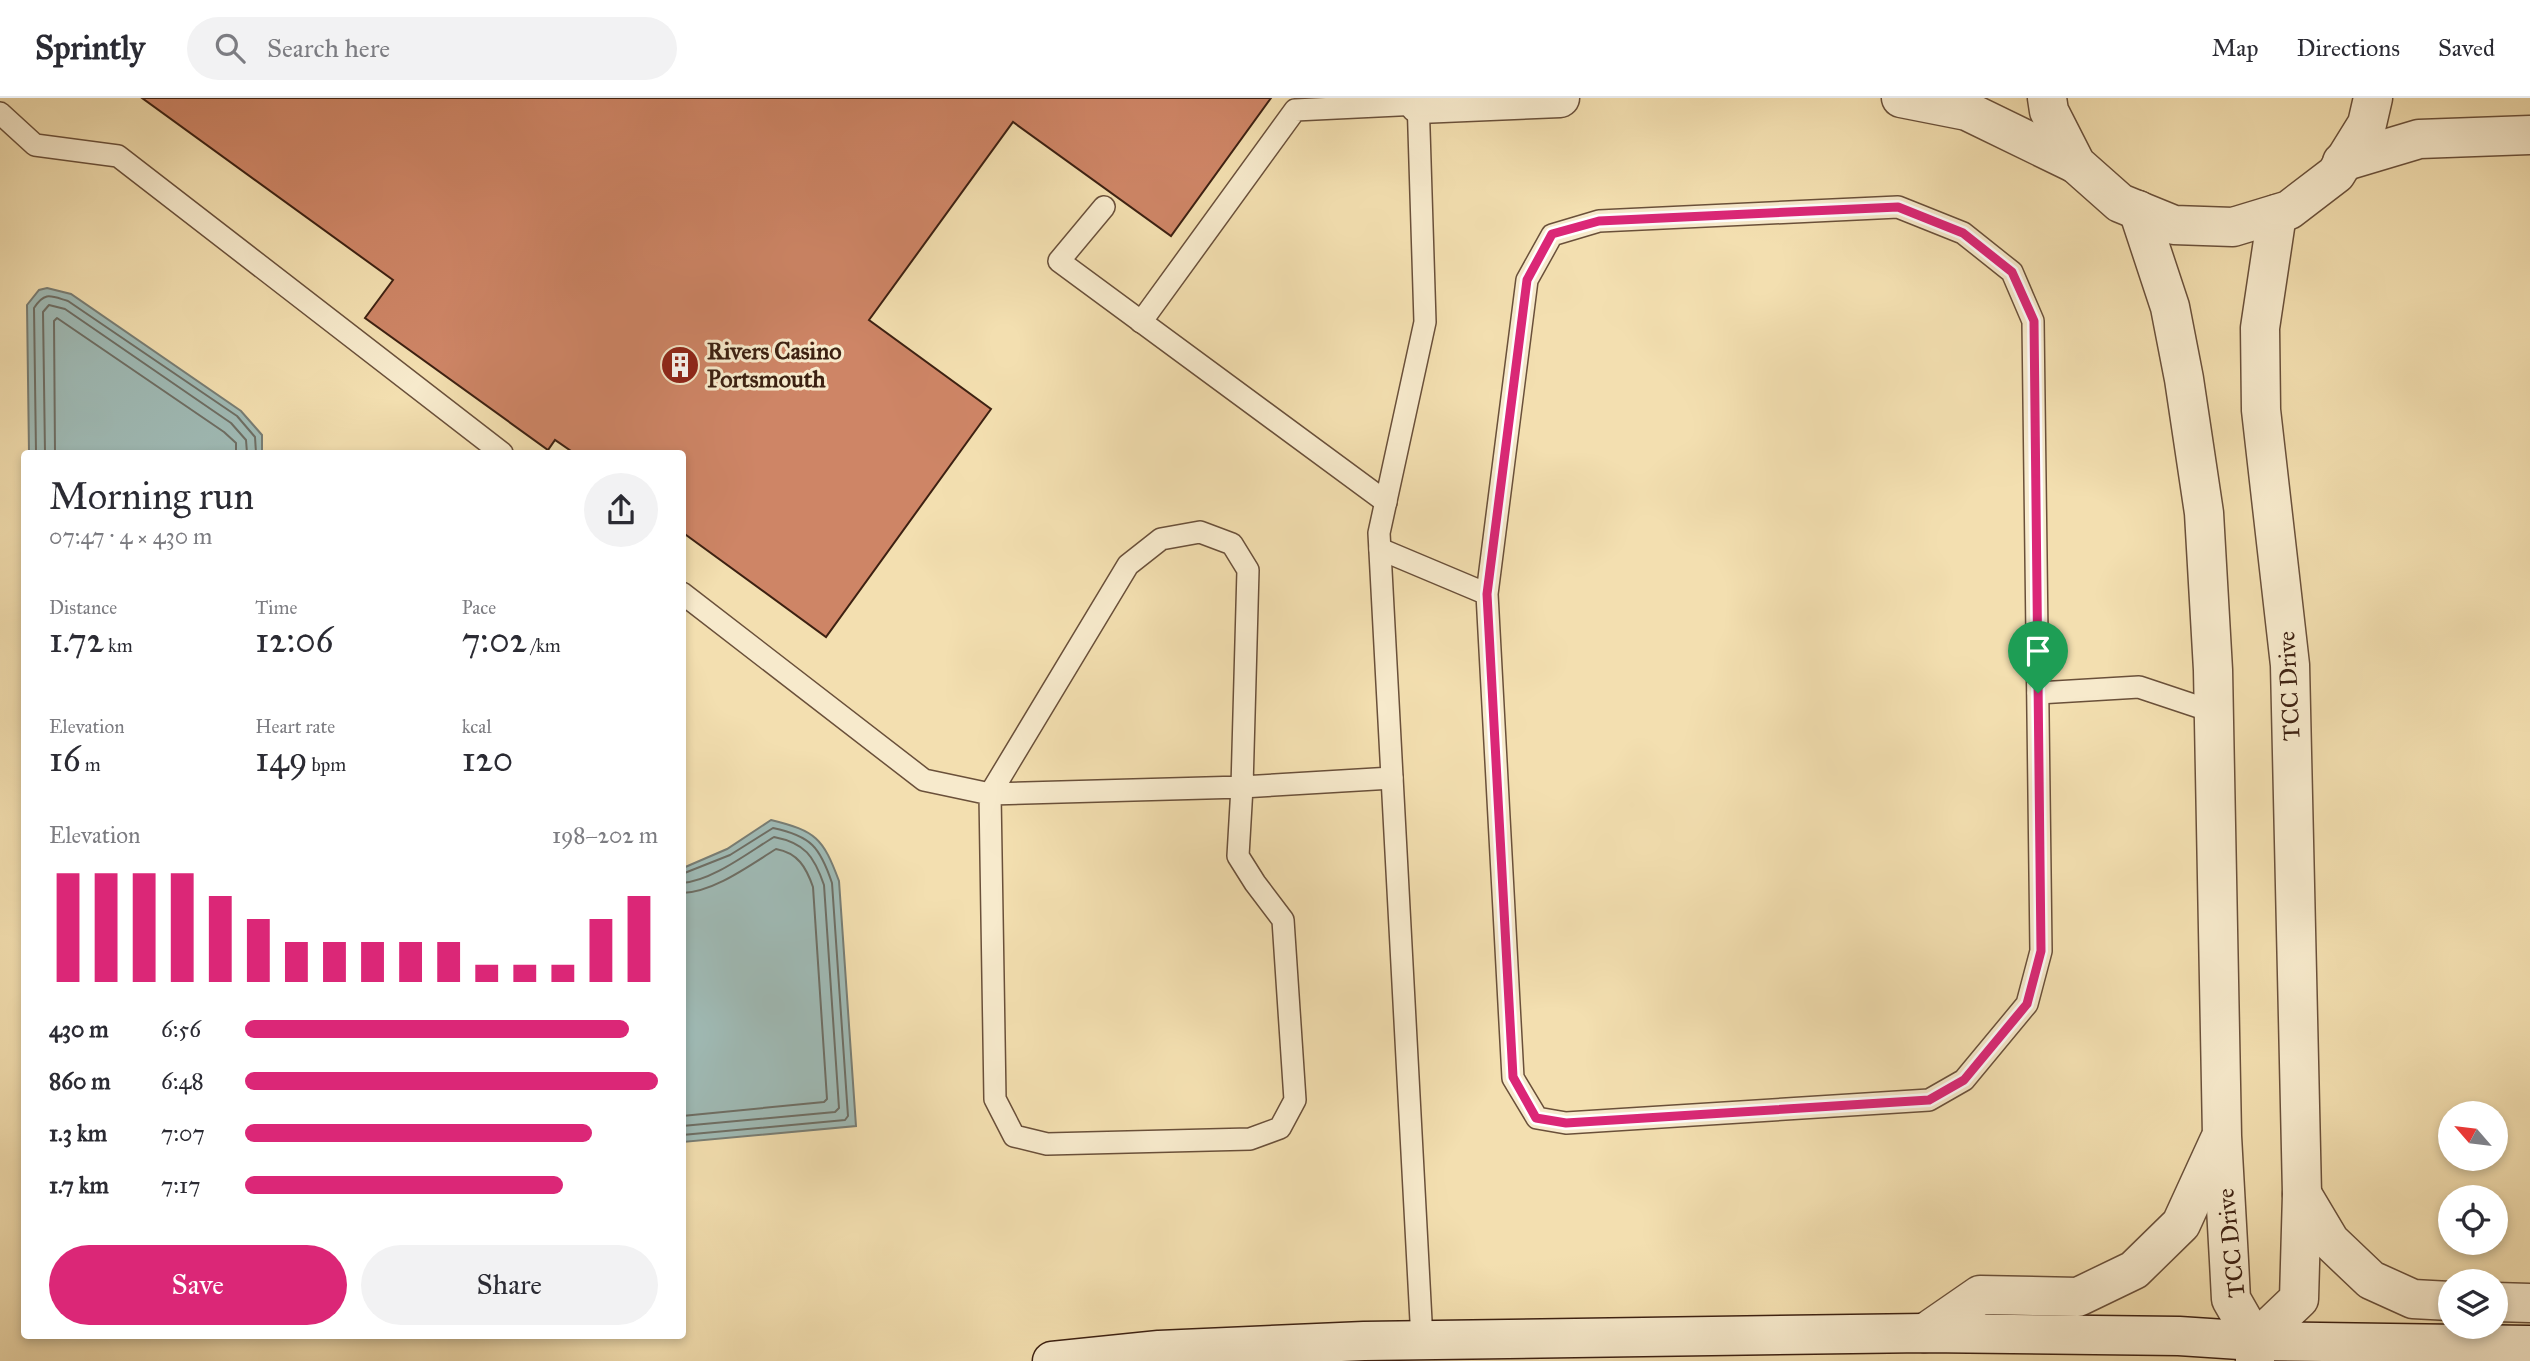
<!DOCTYPE html>
<meta charset="utf-8">
<style>
body{margin:0;font-family:"IM FELL Great Primer",serif;background:#f2f2f3;color:#2b2b33;height:100vh;display:flex;flex-direction:column;font-size:26px;white-space:nowrap}
*{box-sizing:border-box;margin:0}
p{font-size:23px;color:#7c7c81}
.icon{flex:none;width:38px;height:38px;fill:none;stroke:currentColor;stroke-width:2;stroke-linecap:round;stroke-linejoin:round}
.map{position:relative;flex:1;overflow:hidden}
.panel{position:absolute;left:21px;top:352px;width:665px;height:889px;display:flex;flex-direction:column;background:#fff;border-radius:7px;box-shadow:0 4px 10px #0003}
.panel>*{flex:none}
.needle{width:46px;rotate:298deg}
.controls{position:absolute;left:2438px;top:1003px;display:grid;gap:14px}
.controls a{display:grid;place-items:center;width:70px;height:70px;border-radius:50%;background:#fff;box-shadow:0 4px 10px #0003;font-size:35px}
.pin{position:absolute;display:grid;place-items:center;width:60px;height:60px;color:#fff;margin:-72px -30px;border-radius:50% 50% 50% 0;rotate:-45deg;box-shadow:0 0 7px #0007}
.pin .icon{rotate:45deg}
.round{display:grid;place-items:center;flex:none;width:74px;height:74px;border-radius:37px;background:#f2f2f3}
.head{display:flex;align-items:center;justify-content:space-between;height:119px;padding:0 28px}
h1{font-size:38px;font-weight:600;line-height:52px}
.stats{display:grid;grid-template-columns:repeat(3,1fr);gap:10px;height:119px;padding:7px 28px}
.stats div{display:grid;align-content:center}
.stats b{font-size:35px;font-weight:600}
.stats small{font-size:19px;font-weight:400}
.stats p{font-size:19px}
.chart{height:196px;padding:14px 28px}
.chart p{display:flex;justify-content:space-between}
.chart svg{width:100%;height:126px;margin-top:7px;stroke:#db2777;stroke-width:6}
.action{display:flex;gap:14px;margin-top:auto;padding:14px 28px}
.action a{flex:1;height:80px;border-radius:42px;background:#db2777;color:#fff;font-size:28px;font-weight:600;line-height:80px;text-align:center}
.action a+a{background:#f2f2f3;color:#2b2b33}
ul{padding:0 28px;list-style:none;font-size:23px}
li{display:grid;grid-template-columns:112px 84px 1fr;align-items:center;height:52px}
li i{height:18px;border-radius:9px;background:#db2777}
header{display:flex;align-items:center;gap:42px;box-sizing:border-box;height:98px;padding:0 35px;background:#fff;border-bottom:2px solid #e1e1e2}
header strong{font-size:33px}
nav{display:flex;gap:38px;margin-inline-start:auto;font-size:24px}
.search{width:490px;height:63px;background:#f2f2f3;display:flex;align-items:center;gap:18px;box-sizing:border-box;padding:0 24px;border-radius:38px;color:#7c7c81;font-size:26px}
.map>svg:first-child{display:block}
</style>
<header>
<strong>Sprintly</strong>
<div class="search"><svg class="icon" aria-label="search" viewBox="0 0 24 24"><circle cx="10" cy="10" r="6"/><path d="M15 15l6 6"/></svg>Search here</div>
<nav><a>Map</a><a>Directions</a><a>Saved</a></nav>
</header>
<div class="map">
<svg width="2530" height="1263" viewBox="0 0 2530 1263">
<rect width="100%" height="100%" fill="#f3dfb0"/>
<filter id="stains"><feTurbulence type="fractalNoise" baseFrequency=".00286" numOctaves="4"/><feColorMatrix values="0 0 0 0 .2 0 0 0 0 .09 0 0 0 0 .02 0 0 0 .5 -.17"/></filter>
<radialGradient id="worn" r=".72"><stop offset=".6" stop-color="#630" stop-opacity="0"/><stop offset="1" stop-color="#630" stop-opacity=".3"/></radialGradient>
<g fill="#9fbab5" stroke="#787d74" stroke-width="2">
<path d="M47,190L71,196L241,313L262,337V355H29L27,207L39,192Z"/>
<path d="M771,722C816,733 823,740 839,783L856,1028L683,1044V770L727,751Z"/>
</g>
<g fill="none" stroke-linecap="round" stroke-linejoin="round">
<g stroke="#6e6e64" stroke-width="2">
<path d="M36,355L34,210C45,193 51,198 68,203L237,318L255,339L256,355"/>
<path d="M45,355L43,214L49,207L65,211L231,325L246,342L247,355"/>
<path d="M55,355L54,223L57,220L224,334L236,345V355"/>
<path d="M682,776L730,757L773,730C811,738 820,749 832,785L848,1018L845,1022L682,1037"/>
<path d="M682,785C712,783 749,754 774,739C805,745 814,758 824,787L839,1010L835,1014L682,1028"/>
<path d="M682,795C714,794 750,767 776,751C798,755 806,769 813,789L827,1001L824,1004L682,1018"/>
</g>
</g>
<path fill="#ce8566" stroke="#3d2112" stroke-width="2" d="M142,0H1271L1171,138L1013,24L869,222L991,311L826,539L682,434V355H574L555,342L548,352L365,220L393,182Z"/>
<g fill="none" stroke-linecap="round" stroke-linejoin="round">
<defs>
<g id="service">
<path d="M1418,0L1425,224L1379,435L1422,1242"/>
<path d="M0,15L35,47L118,58L502,355"/>
<path d="M1104,109L1059,163L1386,404"/>
<path d="M1141,224L1295,12L1419,6"/>
<path d="M1380,451L1487,496L1513,980L1537,1020L1566,1025L1929,1002L1964,982L2027,906L2041,853L2033,223L2012,174L1963,135L1898,109L1599,123L1552,137L1527,182L1487,496"/>
<path d="M682,495L924,682L990,696L1242,689L1238,758L1255,785L1283,822L1295,1002L1280,1030L1250,1041L1047,1046L1014,1038L995,1001L990,696L1128,467L1161,441L1200,434L1232,446L1248,472L1242,689L1392,680"/>
<path d="M2038,595L2139,589L2214,614"/>
</g>
<g id="minor">
<path d="M1901,0L1967,13L2076,66"/>
<path d="M2047,0L2049,13L2076,66L2120,105L2174,127L2233,129L2289,112L2336,76L2367,26L2373,0"/>
<path d="M1419,6L1560,0"/>
<path d="M2342,64L2419,41L2530,37"/>
<path d="M2138,112L2170,209L2184,281L2204,415L2213,572L2222,1038L2229,1163L2231,1201L2255,1243V1263"/>
<path d="M2302,1096L2330,1143L2371,1182L2413,1201L2450,1203"/>
<path d="M2496,1204L2530,1205"/>
<path d="M1925,1235L1980,1197L2078,1199L2134,1172L2181,1126L2219,1043"/>
<path d="M2255,1243L2299,1201L2302,1096L2290,567L2261,312L2260,230L2277,116"/>
</g>
<path id="secondary" d="M1052,1263L1159,1252L1364,1243L1925,1235L2179,1238L2255,1243L2530,1247"/>
</defs>
<use href="#service" stroke="#6a503a" stroke-width="24"/>
<use href="#minor" stroke="#6a503a" stroke-width="41"/>
<use href="#secondary" stroke="#3d2112" stroke-width="41"/>
<use href="#service" stroke="#f7eacc" stroke-width="21"/>
<use href="#minor" stroke="#f7eacc" stroke-width="38"/>
<use href="#secondary" stroke="#f7eacc" stroke-width="38"/>
</g>
<g fill="none" stroke-linecap="round" stroke-linejoin="round">
<defs>
<path id="route" d="M1898,109L1963,135L2012,174L2034,223L2041,853L2027,906L1964,982L1929,1002L1566,1025L1536,1020L1513,979L1487,496L1527,182L1552,136L1599,123Z"/>
</defs>
<use href="#route" stroke="#fff" stroke-width="14"/>
<use href="#route" stroke="#db2777" stroke-width="9"/>
</g>
<defs>
<symbol id="building-disc" viewBox="-11 -11 22 22"><circle r="9.5" fill="#8f2418" stroke="#f7eacc"/><path d="M-4-6H4V6H1V3H-1V6H-4ZM-2.5-4.3h1.7v1.8h-1.7ZM.8-4.3h1.7v1.8H.8ZM-2.5-1h1.7V.8h-1.7ZM.8-1h1.7V.8H.8Z" fill="#fff"/></symbol>
</defs>
<g fill-rule="evenodd">
<use href="#building-disc" x="658" y="245" width="44" height="44"/>
</g>
<g text-anchor="middle" stroke-width="6" stroke-linejoin="round" paint-order="stroke">
<g font-size="24" font-weight="bold" fill="#3d2112" stroke="#f7eacc" text-anchor="start">
<text x="707" y="261">Rivers Casino<tspan x="707" dy="28">Portsmouth</tspan></text>
</g>
<g font-size="24" fill="#3d2112" stroke="#f7eacc">
<text transform="translate(2289 588) rotate(-93)" y="8">TCC Drive</text>
<text transform="translate(2231 1145) rotate(-96)" y="8">TCC Drive</text>
</g>
</g>
<rect width="100%" height="100%" filter="url(#stains)"/>
<rect width="100%" height="100%" fill="url(#worn)"/>
</svg>
<div class="controls">
<a><svg class="needle" viewBox="-14 -14 28 28"><path d="M0-13l5 13h-10z" fill="#e53935"/><path d="M0 13l5-13h-10z" fill="#7c7c81"/></svg></a>
<a><svg class="icon" aria-label="locate" viewBox="0 0 24 24"><circle cx="12" cy="12" r="6"/><path d="M12 2v4M12 18v4M2 12h4M18 12h4"/></svg></a>
<a><svg class="icon" aria-label="layers" viewBox="0 0 24 24"><path d="M12 4l9 5-9 5-9-5zM3 14l9 5 9-5"/></svg></a>
</div>
<div class="pin" style="left:2038px;top:595px;background:#1e9e55"><svg class="icon" aria-label="arrive" viewBox="0 0 24 24"><path d="M6 21V4h12l-3 4 3 4H6"/></svg></div>
<section class="panel">
<div class="head"><div><h1>Morning run</h1><p>07:47 · 4 × 430 m</p></div><a class="round"><svg class="icon" aria-label="share" viewBox="0 0 24 24"><path d="M12 15V3M7 8l5-5 5 5M5 13v7h14v-7"/></svg></a></div>
<div class="stats">
<div><p>Distance</p><b>1.72<small> km</small></b></div>
<div><p>Time</p><b>12:06</b></div>
<div><p>Pace</p><b>7:02<small> /km</small></b></div>
</div>
<div class="stats">
<div><p>Elevation</p><b>16<small> m</small></b></div>
<div><p>Heart rate</p><b>149<small> bpm</small></b></div>
<div><p>kcal</p><b>120</b></div>
</div>
<div class="chart"><p><span>Elevation</span>198–202 m</p>
<svg viewBox="0 0 160 44" preserveAspectRatio="none"><path d="M5 44V6M15 44V6M25 44V6M35 44V6M45 44V14M55 44V22M65 44V30M75 44V30M85 44V30M95 44V30M105 44V30M115 44V38M125 44V38M135 44V38M145 44V22M155 44V14"/></svg>
</div>
<ul>
<li><b>430 m</b>6:56<i style="width:93%"></i></li>
<li><b>860 m</b>6:48<i style="width:100%"></i></li>
<li><b>1.3 km</b>7:07<i style="width:84%"></i></li>
<li><b>1.7 km</b>7:17<i style="width:77%"></i></li>
</ul>
<div class="action"><a>Save</a><a>Share</a></div>
</section>
</div>
